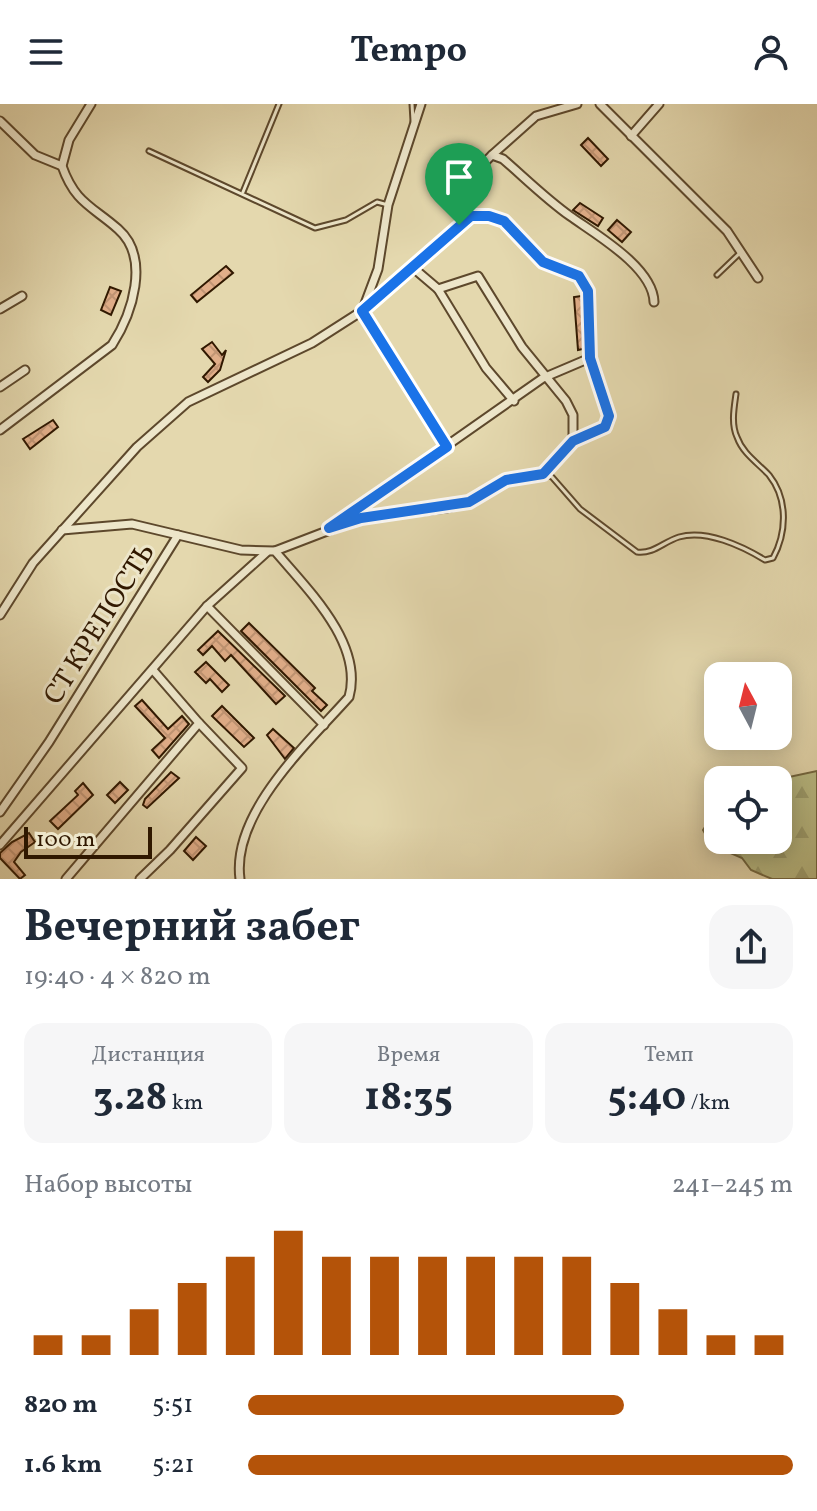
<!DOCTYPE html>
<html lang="ru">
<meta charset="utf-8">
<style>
body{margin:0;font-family:Vollkorn,serif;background:#f6f6f7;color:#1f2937;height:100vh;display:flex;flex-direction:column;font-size:30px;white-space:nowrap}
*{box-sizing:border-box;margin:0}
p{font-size:26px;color:#747a83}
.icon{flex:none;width:44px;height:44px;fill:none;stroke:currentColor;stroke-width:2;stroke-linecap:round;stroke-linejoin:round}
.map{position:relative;height:775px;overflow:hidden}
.side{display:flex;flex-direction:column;background:#fff;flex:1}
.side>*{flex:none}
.needle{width:52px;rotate:353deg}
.fabs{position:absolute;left:704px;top:558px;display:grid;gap:16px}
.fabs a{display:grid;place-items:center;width:88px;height:88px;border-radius:16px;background:#fff;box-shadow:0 4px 20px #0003;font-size:40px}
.scale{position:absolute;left:24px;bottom:20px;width:128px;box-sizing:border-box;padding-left:8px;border:4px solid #301800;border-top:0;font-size:22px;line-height:28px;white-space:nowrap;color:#301800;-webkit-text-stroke:6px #ede6ca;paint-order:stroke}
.pin{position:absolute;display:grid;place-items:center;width:68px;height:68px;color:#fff;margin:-82px -34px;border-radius:50% 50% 50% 0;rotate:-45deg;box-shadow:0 0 8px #0007}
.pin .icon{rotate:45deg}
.round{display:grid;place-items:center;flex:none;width:84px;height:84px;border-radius:24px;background:#f6f6f7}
.overview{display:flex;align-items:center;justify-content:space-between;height:136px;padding:0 24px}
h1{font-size:44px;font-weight:700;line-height:60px}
.figures{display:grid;grid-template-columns:repeat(3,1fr);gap:12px;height:136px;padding:8px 24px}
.figures div{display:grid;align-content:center;border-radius:20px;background:#f6f6f7;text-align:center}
.figures b{font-size:40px;font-weight:700}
.figures small{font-size:22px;font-weight:400}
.figures p{font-size:22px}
.chart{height:224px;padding:16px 24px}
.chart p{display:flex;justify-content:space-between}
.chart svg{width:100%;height:144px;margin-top:8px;stroke:#b45309;stroke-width:6}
ul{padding:0 24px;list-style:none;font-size:26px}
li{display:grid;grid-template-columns:128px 96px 1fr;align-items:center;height:60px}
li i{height:20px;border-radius:10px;background:#b45309}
header{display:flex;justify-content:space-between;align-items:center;height:104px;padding:0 24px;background:#fff;font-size:36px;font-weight:700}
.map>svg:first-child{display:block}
</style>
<header><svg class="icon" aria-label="menu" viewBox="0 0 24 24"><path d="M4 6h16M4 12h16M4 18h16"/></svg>Tempo<svg class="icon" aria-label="person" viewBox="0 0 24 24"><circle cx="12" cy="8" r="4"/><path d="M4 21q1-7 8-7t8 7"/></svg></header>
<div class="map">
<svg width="817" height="775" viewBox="0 0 817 775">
<defs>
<pattern id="forest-firs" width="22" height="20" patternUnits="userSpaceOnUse" patternTransform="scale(2)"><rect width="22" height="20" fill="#babd86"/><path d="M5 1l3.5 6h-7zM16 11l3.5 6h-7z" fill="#a0a272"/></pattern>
<pattern id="building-cross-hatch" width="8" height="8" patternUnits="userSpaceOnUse" patternTransform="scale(2)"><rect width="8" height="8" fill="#e1ae89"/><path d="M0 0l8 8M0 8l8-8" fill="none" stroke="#c19574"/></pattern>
</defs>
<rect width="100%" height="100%" fill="#e4d8ae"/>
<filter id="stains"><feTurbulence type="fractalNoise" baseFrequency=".0025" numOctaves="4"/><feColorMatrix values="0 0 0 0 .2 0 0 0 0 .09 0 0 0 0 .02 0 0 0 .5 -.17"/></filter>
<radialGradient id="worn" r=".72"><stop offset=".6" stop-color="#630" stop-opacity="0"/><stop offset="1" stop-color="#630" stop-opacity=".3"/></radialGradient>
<path fill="url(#forest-firs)" stroke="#756a43" stroke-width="2" d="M817,667V775H772L751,766L742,754L712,741L703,726L718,704V736H778V676H775Z"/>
<g fill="url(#building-cross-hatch)" stroke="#301800" stroke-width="2">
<path d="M588,34L608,55L601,62L581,41Z"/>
<path d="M580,99L603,114L598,122L573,106Z"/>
<path d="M617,116L631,128L622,138L608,126Z"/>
<path d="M226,162L233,169L197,198L191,191Z"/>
<path d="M110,183L121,187L111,211L101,206Z"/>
<path d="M582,192L583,245L578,246L574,193Z"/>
<path d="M212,238L222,251L226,246L220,266L208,278L203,273L215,260L202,245Z"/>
<path d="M53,316L58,323L30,345L23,335Z"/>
<path d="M249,519L315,584L312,587L327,601L321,607L241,527Z"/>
<path d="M218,527L285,592L276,600L231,551L225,557L212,542L203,551L198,546Z"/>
<path d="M206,558L229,581L222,588L210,575L206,579L195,568Z"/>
<path d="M142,596L168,625L182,612L189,620L159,654L152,646L165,634L135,602Z"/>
<path d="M222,602L254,634L244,643L212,612Z"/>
<path d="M273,625L294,644L285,655L267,631Z"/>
<path d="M171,668L179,674L147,704L143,701L145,695Z"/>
<path d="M120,678L128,686L115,699L107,691Z"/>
<path d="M83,679L93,691L58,725L50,717L78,691L75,687Z"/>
<path d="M29,729L35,738L21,748L14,758L25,771L20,775L0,754V749L12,738Z"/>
<path d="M196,733L206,742L193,756L184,747Z"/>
</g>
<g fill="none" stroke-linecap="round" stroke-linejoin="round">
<defs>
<g id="lane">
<path d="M412,0L413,17"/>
<path d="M149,47L315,124L346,116L377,98L388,101"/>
<path d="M243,88L279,0"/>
<path d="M717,171L741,148"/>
<path d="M546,371L552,373L580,405L637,448C654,450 663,438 679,433C706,425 742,442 765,456L773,454C787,428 788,395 769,371C758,359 743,350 737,333C731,320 734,304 736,290"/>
</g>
<g id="street">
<path d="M600,0L727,127L758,174"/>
<path d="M0,17L35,51L62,62"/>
<path d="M631,32L659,0"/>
<path d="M492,51L536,12L577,0"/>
<path d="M460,119C467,94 472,69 492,51L503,55C525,74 546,95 570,112C595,130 653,163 654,198"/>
<path d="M411,162L438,185L486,264L514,297"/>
<path d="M438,185L478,172L522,243L566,297L573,311V337"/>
<path d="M0,205L22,192"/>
<path d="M363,205L378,165L388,101L421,0"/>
<path d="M362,207L447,343"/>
<path d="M0,283L25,266"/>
<path d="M0,326L112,241C132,210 151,154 118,125C92,102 75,99 62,62L69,36L91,0"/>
<path d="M338,418L543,274L590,254"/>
<path d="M62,426L132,420L241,446L275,447C306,484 364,539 349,593C308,639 231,709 240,775"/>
<path d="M207,502L324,621"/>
<path d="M0,511L33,459L137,343L188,298L312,239L362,207L471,112H489L504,117L543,158L579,172L588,187L590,254L609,312L605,323L573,337L543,370L506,376L469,398L447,404L361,414L275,447"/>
<path d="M0,708L49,638L178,431"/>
<path d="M0,741L207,502L267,448"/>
<path d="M66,775L199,619L153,566"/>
<path d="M140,775L170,746L242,664L199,619"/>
</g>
</defs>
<use href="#lane" stroke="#5d482c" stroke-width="7"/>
<use href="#street" stroke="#5d482c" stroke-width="11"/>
<use href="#lane" stroke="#ede6ca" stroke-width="3"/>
<use href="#street" stroke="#ede6ca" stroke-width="7"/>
</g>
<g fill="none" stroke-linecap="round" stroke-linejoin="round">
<defs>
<path id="route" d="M471,112H489L504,117L543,158L579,172L588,187L590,254L609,312L605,323L573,337L543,370L506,376L469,398L361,414L329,424L447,343L362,207Z"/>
</defs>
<use href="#route" stroke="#fff" stroke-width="16"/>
<use href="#route" stroke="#1a73e8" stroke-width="10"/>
</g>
<g text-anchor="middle" stroke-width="6" stroke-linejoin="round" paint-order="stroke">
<g font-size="28" fill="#301800" stroke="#ede6ca">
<text transform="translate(98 519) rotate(-58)" y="10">СТ КРЕПОСТЬ</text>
</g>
</g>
<rect width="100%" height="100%" filter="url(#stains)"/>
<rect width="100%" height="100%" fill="url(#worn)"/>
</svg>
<div class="fabs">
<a><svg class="needle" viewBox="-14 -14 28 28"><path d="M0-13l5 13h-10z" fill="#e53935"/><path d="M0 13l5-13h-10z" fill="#747a83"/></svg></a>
<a><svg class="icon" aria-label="locate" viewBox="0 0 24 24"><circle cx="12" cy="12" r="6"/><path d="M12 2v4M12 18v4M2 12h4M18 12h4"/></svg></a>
</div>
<div class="scale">100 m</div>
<div class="pin" style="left:459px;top:121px;background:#1e9e55"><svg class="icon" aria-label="arrive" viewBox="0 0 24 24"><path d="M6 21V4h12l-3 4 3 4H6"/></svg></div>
</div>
<section class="side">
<div class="overview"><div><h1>Вечерний забег</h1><p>19:40 · 4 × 820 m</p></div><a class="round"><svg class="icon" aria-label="share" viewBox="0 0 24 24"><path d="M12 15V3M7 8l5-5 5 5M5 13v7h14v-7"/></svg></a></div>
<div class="figures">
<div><p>Дистанция</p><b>3.28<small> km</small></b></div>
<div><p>Время</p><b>18:35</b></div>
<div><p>Темп</p><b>5:40<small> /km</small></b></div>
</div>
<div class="chart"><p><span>Набор высоты</span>241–245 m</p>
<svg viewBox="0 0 160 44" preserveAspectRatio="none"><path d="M5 44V38M15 44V38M25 44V30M35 44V22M45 44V14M55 44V6M65 44V14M75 44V14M85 44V14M95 44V14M105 44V14M115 44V14M125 44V22M135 44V30M145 44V38M155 44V38"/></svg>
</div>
<ul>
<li><b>820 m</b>5:51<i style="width:69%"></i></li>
<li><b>1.6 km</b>5:21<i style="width:100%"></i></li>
</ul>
</section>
